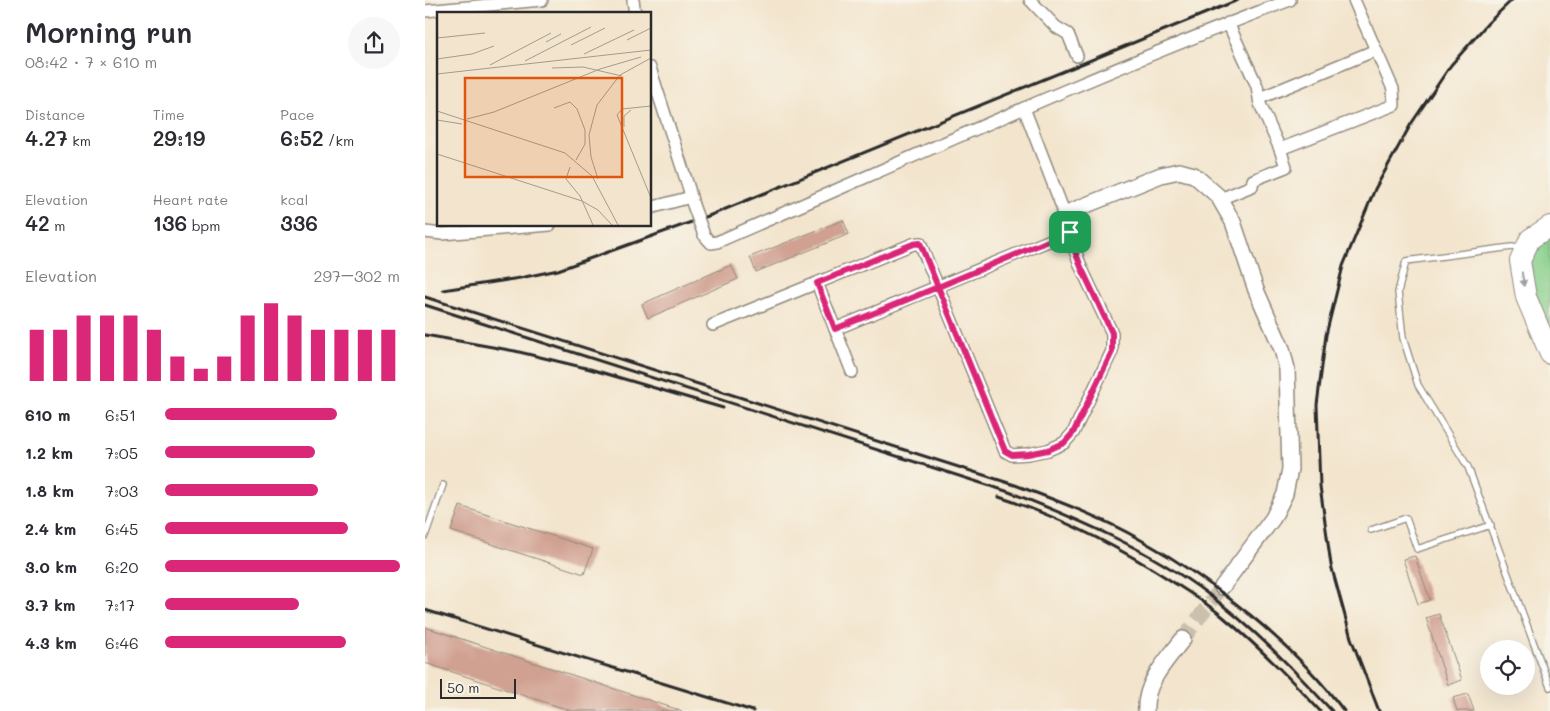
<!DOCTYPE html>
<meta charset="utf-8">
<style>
body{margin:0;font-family:Mali,sans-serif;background:#f7f7f7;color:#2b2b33;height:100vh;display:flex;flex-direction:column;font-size:19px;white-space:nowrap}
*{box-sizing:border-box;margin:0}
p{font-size:16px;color:#7c7c81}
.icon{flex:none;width:28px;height:28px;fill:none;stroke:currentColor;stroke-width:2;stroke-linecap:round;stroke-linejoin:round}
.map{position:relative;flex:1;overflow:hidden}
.panel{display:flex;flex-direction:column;background:#fff;width:425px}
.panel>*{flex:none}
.buttons{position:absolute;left:1055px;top:640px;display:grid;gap:10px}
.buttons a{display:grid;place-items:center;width:55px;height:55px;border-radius:50%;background:#fff;box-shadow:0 5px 20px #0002;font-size:25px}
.scale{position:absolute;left:15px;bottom:12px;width:76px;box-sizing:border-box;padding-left:5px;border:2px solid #2b2b2b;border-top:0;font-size:14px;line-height:18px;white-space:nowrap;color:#2b2b2b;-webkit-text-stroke:4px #f7f3e8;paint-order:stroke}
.pin{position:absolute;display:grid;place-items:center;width:42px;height:42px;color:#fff;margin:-21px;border-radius:10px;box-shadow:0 2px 8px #0006}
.round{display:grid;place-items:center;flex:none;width:52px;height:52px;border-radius:26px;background:#f7f7f7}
.summary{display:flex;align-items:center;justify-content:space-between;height:85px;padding:0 25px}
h1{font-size:28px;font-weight:600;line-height:38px}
.stats{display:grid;grid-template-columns:repeat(3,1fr);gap:8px;height:85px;padding:5px 25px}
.stats div{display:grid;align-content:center}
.stats b{font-size:21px;font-weight:600}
.stats small{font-size:14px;font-weight:400}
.stats p{font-size:14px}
.chart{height:140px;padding:10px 25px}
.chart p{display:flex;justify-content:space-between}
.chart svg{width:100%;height:90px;margin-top:5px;stroke:#db2777;stroke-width:6}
ul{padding:0 25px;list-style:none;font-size:16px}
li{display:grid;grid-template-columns:80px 60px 1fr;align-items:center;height:38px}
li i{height:12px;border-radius:6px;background:#db2777}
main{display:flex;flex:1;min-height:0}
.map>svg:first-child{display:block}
</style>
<main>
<section class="panel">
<div class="summary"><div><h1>Morning run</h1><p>08:42 · 7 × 610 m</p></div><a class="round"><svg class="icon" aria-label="share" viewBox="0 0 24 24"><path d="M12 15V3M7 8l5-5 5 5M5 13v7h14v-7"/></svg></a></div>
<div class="stats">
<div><p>Distance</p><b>4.27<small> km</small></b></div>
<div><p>Time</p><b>29:19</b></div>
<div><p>Pace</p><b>6:52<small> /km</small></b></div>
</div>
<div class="stats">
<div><p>Elevation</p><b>42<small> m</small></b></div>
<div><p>Heart rate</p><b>136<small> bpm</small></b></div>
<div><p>kcal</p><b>336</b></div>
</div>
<div class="chart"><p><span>Elevation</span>297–302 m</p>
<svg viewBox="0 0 160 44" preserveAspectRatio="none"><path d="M5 44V19M15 44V19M25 44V12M35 44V12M45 44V12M55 44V19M65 44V32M75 44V38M85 44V32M95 44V12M105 44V6M115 44V12M125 44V19M135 44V19M145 44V19M155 44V19"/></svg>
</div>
<ul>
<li><b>610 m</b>6:51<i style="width:73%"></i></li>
<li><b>1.2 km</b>7:05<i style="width:64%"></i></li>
<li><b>1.8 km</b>7:03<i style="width:65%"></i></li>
<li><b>2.4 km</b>6:45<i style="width:78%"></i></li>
<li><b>3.0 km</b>6:20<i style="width:100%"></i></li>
<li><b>3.7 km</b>7:17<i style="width:57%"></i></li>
<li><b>4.3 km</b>6:46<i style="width:77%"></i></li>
</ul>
</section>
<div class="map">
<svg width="1125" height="711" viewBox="0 0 1125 711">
<rect width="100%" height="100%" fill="#f7f3e8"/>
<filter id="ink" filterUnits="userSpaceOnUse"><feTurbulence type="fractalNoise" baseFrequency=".02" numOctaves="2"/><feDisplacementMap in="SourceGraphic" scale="10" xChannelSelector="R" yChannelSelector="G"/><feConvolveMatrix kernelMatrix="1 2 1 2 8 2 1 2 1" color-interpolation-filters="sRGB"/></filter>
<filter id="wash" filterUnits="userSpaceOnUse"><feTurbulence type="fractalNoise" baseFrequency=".0096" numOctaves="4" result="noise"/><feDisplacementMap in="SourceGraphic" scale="20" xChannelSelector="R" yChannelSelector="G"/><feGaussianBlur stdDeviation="1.12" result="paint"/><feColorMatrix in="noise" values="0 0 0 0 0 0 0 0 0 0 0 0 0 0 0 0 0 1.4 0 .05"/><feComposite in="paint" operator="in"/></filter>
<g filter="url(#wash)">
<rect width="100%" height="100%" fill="#f3e5cd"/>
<path fill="#86cf8b" stroke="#587d5b" d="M1125,237L1124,316L1125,328C1112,297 1089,261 1125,237Z"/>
<g id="blocks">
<g fill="#d0a091">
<path d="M418,220L424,234L331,272L325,257Z"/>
<path d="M306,265L313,279L223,318L217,304Z"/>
<path d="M35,506L168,549L159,574L26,531Z"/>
<path d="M990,556L1005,600L993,604L978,559Z"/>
<path d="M1014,614L1037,680L1023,685L1001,618Z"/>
<path d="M0,627L257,711H147L0,663Z"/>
<path d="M1043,694L1049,711H1032L1028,698Z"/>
</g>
</g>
</g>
<g filter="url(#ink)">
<use href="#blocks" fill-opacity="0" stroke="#8f887c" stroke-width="1"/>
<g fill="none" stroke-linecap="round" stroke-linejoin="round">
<path stroke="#cbc0ad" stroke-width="15" stroke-dasharray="15 8" stroke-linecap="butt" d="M758,639L797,587"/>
<defs>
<g id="lane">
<path d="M1096,249L1087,247L981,261L973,292L978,338L993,385L1043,467L1125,687"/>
<path d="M946,530L981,518L992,549L1066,525"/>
<path d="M0,536L18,485"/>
</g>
<g id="street">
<path d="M208,0L210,14"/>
<path d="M605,0L631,27L643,34L652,56"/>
<path d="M0,11L117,0"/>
<path d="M803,23L832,86L835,104L855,149"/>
<path d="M225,68L264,189L268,205"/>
<path d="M835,98L951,50"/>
<path d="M795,199L827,186L828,180L861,167L855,149L969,105L968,89L929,0"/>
<path d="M225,208L266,197"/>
<path d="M0,232L17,234L125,225"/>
<path d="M279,235L286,243L292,242C482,160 671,73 865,0"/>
<path d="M392,283L427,372"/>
<path d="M288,325L488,244L495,243L580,451L587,455L603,454L623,450L639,443L648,433L687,351V333L656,267L648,245L642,220L599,108"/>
<path d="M410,329L645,232"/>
</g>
<g id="secondary">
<path d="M639,214L736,175L754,171L769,175L793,196L808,222L831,290L857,349L862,369L865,469L860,494L848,518L797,587"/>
<path d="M721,711C719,683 742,660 758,639"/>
</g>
<path id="highway" d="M1125,226L1105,239L1095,261L1101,297L1125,354"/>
</defs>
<use href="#lane" stroke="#8f887c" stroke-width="8"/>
<use href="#street" stroke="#8f887c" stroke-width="14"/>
<use href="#secondary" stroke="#8f887c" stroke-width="18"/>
<use href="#highway" stroke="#8f887c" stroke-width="22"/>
<use href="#lane" stroke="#fff" stroke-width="5.5"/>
<use href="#street" stroke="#fff" stroke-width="11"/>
<use href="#secondary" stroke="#fff" stroke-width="15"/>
<use href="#highway" stroke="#fff" stroke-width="20"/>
<g stroke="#2b2b2b" stroke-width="3">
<path d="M18,290L95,278L133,270L286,215L813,0"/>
<path d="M0,297L590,485C633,501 676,517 716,540C788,580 870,645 919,711"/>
<path d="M0,305L584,492C653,519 723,549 783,594C829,628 868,669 907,711"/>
<path d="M0,335L90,351L165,369L298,408"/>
<path d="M574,497C635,517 694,547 748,582C765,593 782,603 797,616C833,646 864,677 895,711"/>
<path d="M0,610L328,711"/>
<path d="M954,711L926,638L906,565L895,486L892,405L901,335L918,266L950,189L986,124L1026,65L1063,23L1087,0"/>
</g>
<defs>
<path id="street-bridge" d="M268,205L279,235"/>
</defs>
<use href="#street-bridge" stroke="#8f887c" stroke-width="14" stroke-linecap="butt"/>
<use href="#street-bridge" stroke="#fff" stroke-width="11"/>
</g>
<defs><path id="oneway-solid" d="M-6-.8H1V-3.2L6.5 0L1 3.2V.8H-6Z" transform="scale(1.25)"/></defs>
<use fill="#a0a0a0" href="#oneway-solid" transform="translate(1098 279) rotate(80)"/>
</g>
<g fill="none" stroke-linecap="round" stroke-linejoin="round" filter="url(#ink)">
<defs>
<path id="route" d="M645,232L513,287L495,243L488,244L392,283L410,329L513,287L580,451L587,455L603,454L623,450L639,443L648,433L687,352V333L656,267L648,246L645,232"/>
</defs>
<use href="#route" stroke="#fff" stroke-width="10"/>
<use href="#route" stroke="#db2777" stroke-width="6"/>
</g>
<g transform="translate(12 12)">
<rect width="214" height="214" fill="#f3e5cd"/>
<path fill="none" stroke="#a39b8c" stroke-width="1" d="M0,26L48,21M190,28L214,16M109,30L124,22M134,33L168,16M147,42L197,18M0,47L35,42L57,34M88,49L154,15M53,53L114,21M115,56L146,55L185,64M0,62L214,38M214,94L185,97L180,103L214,186M117,96L133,90L140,97L148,118V132L139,148M0,99L128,141L155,164L181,213M30,107L57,100L163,57L204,45M0,108L25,112M187,115V104L194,98M0,142L145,189L161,198L175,213M133,155L129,167L143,184L156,213M161,167L154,145L152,123L160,93L183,63L214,46"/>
<path fill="#df570e" fill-opacity="0.15" stroke="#df570e" stroke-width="2.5" d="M28,66H185V165H28Z"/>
<rect width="214" height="214" fill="none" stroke="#2b2b2b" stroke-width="2.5"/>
</g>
</svg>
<div class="buttons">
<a><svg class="icon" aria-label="locate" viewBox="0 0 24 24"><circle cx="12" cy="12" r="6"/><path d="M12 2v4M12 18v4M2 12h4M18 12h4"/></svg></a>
</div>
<div class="scale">50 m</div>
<div class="pin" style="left:645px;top:232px;background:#1e9e55"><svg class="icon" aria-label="arrive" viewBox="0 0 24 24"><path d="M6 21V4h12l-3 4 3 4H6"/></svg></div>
</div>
</main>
